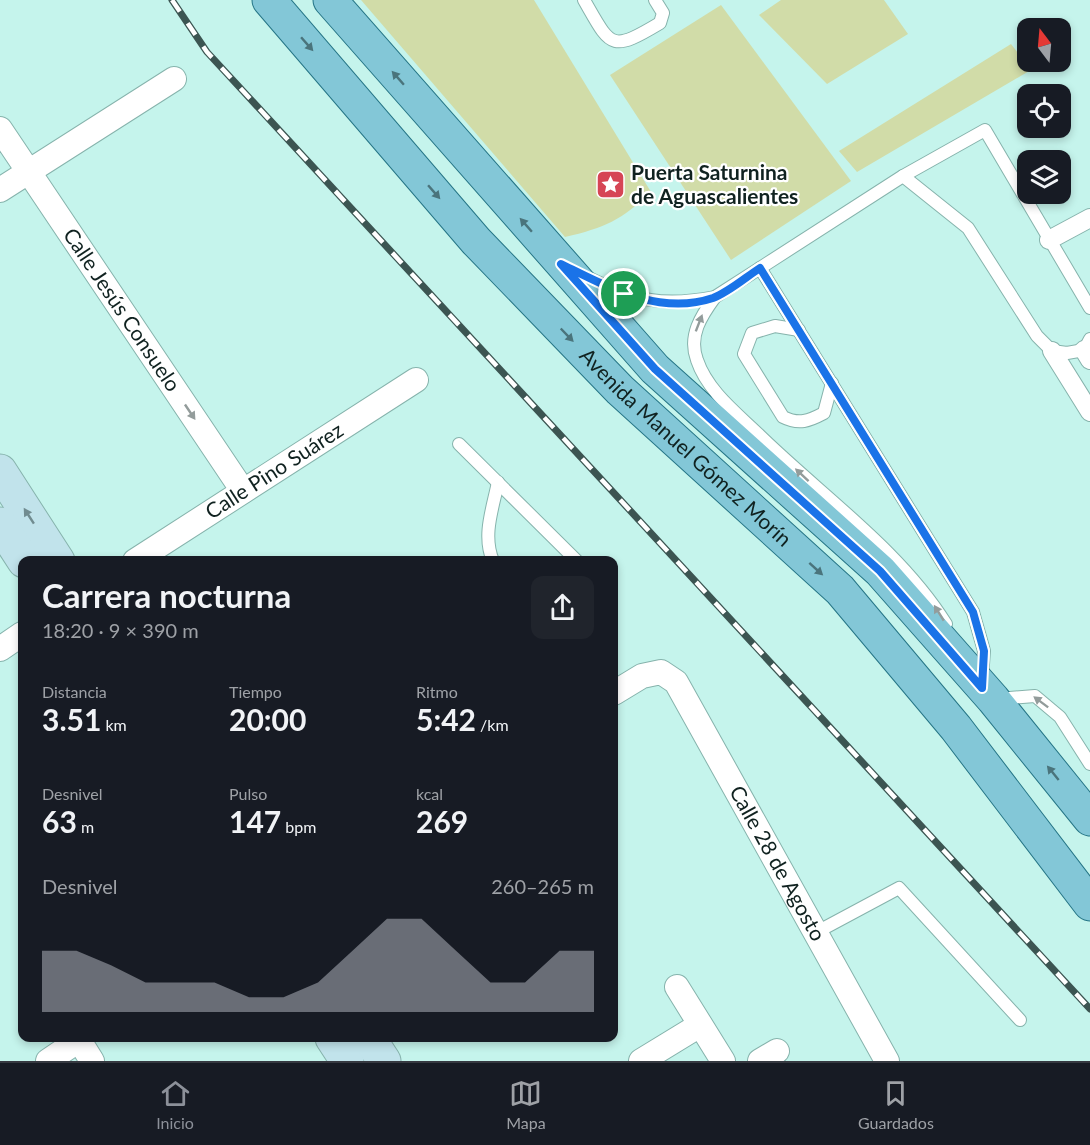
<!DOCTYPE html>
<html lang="es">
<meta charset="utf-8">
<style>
body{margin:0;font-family:Lato,sans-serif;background:#20242c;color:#f1f3f6;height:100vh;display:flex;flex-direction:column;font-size:22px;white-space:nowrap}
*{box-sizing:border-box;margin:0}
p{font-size:20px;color:#9ea1a6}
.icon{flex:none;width:33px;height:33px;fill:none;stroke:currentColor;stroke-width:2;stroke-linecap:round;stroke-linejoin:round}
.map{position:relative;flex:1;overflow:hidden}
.side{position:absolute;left:18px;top:556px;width:600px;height:486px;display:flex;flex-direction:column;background:#171b24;border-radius:12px;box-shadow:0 3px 9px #0003}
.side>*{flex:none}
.needle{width:39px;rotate:344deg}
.fabs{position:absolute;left:1017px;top:18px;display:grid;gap:12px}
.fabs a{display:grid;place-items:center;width:54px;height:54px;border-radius:12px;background:#171b24;box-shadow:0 3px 9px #0003;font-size:30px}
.pin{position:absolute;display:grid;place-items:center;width:51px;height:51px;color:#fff;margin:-26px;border:3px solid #fff;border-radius:50%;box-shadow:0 2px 6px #0007}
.round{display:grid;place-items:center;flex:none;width:63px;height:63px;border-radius:12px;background:#20242c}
.summary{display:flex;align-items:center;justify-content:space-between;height:102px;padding:0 24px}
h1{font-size:33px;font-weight:700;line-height:45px}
.stats{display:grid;grid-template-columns:repeat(3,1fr);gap:9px;height:102px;padding:6px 24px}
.stats div{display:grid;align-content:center}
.stats b{font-size:30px;font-weight:700}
.stats small{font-size:16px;font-weight:400}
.stats p{font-size:16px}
.chart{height:168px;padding:12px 24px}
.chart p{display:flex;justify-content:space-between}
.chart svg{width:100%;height:108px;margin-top:6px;fill:#8c9099;opacity:.7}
.tabs{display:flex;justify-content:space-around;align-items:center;height:84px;border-top:2px solid #363941;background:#171b24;font-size:16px;color:#9ea1a6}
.tabs a{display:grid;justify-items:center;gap:3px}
.tabs .active{color:#8c9099}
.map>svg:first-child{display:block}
</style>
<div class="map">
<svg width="1090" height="1061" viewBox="0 0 1090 1061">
<rect width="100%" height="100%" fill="#c5f4ec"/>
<g fill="#d1dca8">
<path d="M361,0H534L651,192C622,220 604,228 565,237Z"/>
<path d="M781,0H884L908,34L827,84L759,15Z"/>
<path d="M721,5L851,181L731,260L610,75Z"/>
<path d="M1011,44L1031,70L857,172L839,151Z"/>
</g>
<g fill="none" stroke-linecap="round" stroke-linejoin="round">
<defs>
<g id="service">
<path d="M584,0C611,47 610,53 660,23L663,13L655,0"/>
<path d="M903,176L968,228L1037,336L1052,351L1067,353L1084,350L1090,339"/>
<path d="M760,268L973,612L984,651L982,678"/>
<path d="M589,278C636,301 663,307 715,297"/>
<path d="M799,330L775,326L752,333L744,354L783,417C799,425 809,421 824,413L832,383"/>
<path d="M459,444L577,561"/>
<path d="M493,561C482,535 493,508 498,482"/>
<path d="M946,624C899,549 820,495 757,433C735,412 707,390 697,360C688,336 701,316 715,297L903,176L985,130L1090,308"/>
<path d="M998,699L1035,696L1060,717L1090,764"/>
<path d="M815,933L899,888L1020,1020"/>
</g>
<g id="pedestrian">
<path d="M1049,240L1090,218"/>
<path d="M1084,350L1090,360"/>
<path d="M1052,351L1090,412"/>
</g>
<g id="minor">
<path id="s1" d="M0,129L243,491"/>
<path d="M0,190L174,79"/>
<path id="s2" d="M135,561L416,380"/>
<path d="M0,649L22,634"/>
<path id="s3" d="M614,693L642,676L661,672L676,682L887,1061"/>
<path d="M677,987L723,1061"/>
<path d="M79,1040L92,1061"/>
<path d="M48,1061L82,1038"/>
<path d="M641,1061L700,1025"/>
<path d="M760,1061L777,1051"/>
</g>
<g id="secondary">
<path d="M0,471L58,561"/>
<path d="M0,524L24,561"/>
<path d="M332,1038L347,1061"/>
<path d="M369,1038L384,1061"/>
</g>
<g id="primary">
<path id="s4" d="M269,0L476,241L620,390L840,590L956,728L1090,904"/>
<path d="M330,0L655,369L880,571L993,699L1090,819"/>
</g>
</defs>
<use href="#service" stroke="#86b3ac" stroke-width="14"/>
<use href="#pedestrian" stroke="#86b3ac" stroke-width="20"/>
<use href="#minor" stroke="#86b3ac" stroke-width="26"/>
<use href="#secondary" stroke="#86b3ac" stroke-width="35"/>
<use href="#primary" stroke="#257586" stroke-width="35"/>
<use href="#service" stroke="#fff" stroke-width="12"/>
<use href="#pedestrian" stroke="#fff" stroke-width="18"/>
<use href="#minor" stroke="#fff" stroke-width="24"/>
<use href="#secondary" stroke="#c1e3eb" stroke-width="33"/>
<use href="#primary" stroke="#83c7d7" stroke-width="33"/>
<defs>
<path id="rail" d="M172,0L207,52L1090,1009"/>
</defs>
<use href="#rail" stroke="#3c5552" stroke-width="7"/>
<use href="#rail" stroke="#fff" stroke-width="4.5" stroke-dasharray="14" stroke-linecap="butt"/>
</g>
<defs><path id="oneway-solid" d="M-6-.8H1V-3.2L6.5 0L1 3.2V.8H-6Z" transform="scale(1.5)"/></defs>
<g fill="#4a747c">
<use href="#oneway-solid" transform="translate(307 44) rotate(49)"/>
<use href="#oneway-solid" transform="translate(398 78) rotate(-131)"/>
<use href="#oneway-solid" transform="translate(434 192) rotate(49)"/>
<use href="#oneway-solid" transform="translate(526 225) rotate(-131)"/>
<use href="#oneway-solid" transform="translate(567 335) rotate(46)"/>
<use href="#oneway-solid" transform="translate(816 569) rotate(42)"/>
<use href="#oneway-solid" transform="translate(1053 773) rotate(-129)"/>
</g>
<g fill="#939c9b">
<use href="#oneway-solid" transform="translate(699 323) rotate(-69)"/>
<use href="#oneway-solid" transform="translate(190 412) rotate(56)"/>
<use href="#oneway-solid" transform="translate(802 475) rotate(-137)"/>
<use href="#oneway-solid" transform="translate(939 613) rotate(-122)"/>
<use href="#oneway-solid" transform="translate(1041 702) rotate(-143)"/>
</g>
<use fill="#718c90" href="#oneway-solid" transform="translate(29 516) rotate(-123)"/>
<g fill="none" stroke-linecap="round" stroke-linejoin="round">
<defs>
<path id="route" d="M561,264C608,287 659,316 713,298C729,292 746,277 760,268L973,612L984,651L982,688L880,571L655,369Z"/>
</defs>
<use href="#route" stroke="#fff" stroke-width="12"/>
<use href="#route" stroke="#1a73e8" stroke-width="8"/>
</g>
<defs>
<symbol id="sight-square" viewBox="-11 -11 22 22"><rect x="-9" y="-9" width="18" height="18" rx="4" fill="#d64555" stroke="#fff"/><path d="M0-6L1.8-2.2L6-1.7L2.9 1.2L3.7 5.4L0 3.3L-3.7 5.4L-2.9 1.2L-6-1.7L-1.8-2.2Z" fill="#fff"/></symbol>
</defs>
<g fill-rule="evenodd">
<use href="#sight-square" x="594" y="168" width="33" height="33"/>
</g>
<g text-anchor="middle" stroke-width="4.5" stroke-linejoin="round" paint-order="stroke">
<g font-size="21" font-weight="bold" fill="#102220" stroke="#fff" text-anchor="start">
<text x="631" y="180">Puerta Saturnina<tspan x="631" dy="24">de Aguascalientes</tspan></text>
</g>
<g font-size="21" fill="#102220" stroke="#fff">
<text dy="7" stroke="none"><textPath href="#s1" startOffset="218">Calle Jesús Consuelo</textPath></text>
<text dy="7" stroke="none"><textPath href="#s4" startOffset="612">Avenida Manuel Gómez Morín</textPath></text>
<text dy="7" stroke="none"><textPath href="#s2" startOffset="166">Calle Pino Suárez</textPath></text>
<text dy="7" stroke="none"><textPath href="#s3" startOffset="278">Calle 28 de Agosto</textPath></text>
</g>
</g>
</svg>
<div class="fabs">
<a><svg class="needle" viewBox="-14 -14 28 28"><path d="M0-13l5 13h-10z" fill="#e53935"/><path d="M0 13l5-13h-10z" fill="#9ea1a6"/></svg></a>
<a><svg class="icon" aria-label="locate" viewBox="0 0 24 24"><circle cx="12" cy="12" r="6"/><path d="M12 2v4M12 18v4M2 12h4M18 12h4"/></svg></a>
<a><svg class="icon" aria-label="layers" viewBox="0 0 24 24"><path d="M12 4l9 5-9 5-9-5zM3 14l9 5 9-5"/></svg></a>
</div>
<div class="pin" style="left:624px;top:294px;background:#1e9e55"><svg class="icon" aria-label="arrive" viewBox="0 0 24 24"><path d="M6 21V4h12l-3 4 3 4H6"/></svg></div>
<section class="side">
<div class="summary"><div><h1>Carrera nocturna</h1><p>18:20 · 9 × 390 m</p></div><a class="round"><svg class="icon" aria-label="share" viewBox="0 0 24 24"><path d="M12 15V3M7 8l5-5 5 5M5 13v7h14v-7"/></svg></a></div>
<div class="stats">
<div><p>Distancia</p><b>3.51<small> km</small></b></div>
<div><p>Tiempo</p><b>20:00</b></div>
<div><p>Ritmo</p><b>5:42<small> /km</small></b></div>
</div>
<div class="stats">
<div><p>Desnivel</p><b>63<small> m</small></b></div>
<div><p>Pulso</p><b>147<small> bpm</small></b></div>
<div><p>kcal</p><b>269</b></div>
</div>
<div class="chart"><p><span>Desnivel</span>260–265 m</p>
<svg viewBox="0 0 160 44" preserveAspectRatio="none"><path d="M0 44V19L10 19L20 25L30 32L40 32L50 32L60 38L70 38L80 32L90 19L100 6L110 6L120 19L130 32L140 32L150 19L160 19V44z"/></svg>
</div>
</section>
</div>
<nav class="tabs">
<a class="active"><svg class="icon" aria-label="home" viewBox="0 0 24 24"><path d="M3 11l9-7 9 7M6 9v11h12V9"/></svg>Inicio</a>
<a><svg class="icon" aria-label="map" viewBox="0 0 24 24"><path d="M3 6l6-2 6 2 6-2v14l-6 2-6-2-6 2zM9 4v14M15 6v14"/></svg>Mapa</a>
<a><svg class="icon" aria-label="saved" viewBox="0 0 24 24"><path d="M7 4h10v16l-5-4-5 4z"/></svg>Guardados</a>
</nav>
